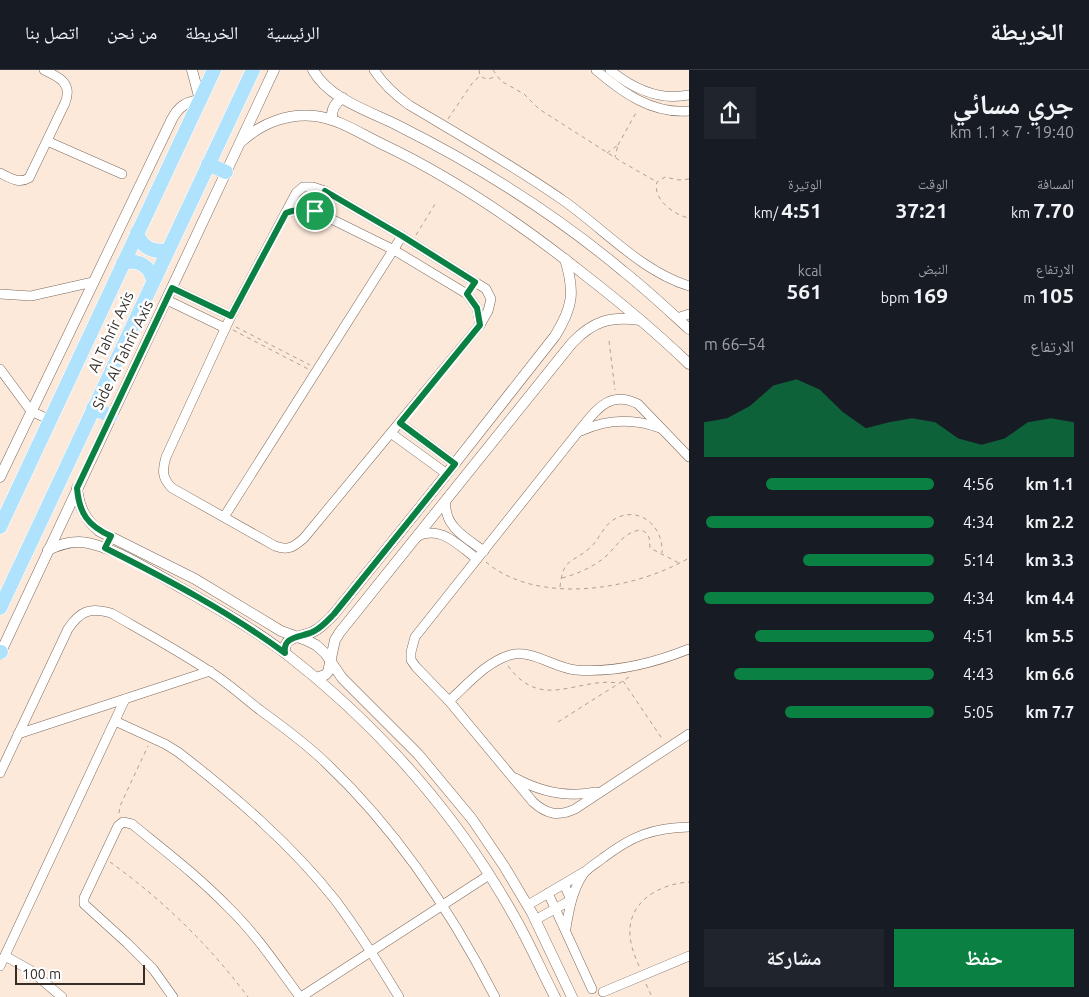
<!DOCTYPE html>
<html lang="ar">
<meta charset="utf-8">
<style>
body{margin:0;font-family:Ubuntu,"Noto Naskh Arabic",sans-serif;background:#20242c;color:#f1f3f6;direction:rtl;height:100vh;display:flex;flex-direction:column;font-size:19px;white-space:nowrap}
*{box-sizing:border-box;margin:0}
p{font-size:16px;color:#9ea1a6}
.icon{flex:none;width:28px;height:28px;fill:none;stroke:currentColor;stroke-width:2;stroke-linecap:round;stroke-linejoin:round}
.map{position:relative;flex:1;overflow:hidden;direction:ltr}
.sheet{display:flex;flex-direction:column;background:#171b24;width:400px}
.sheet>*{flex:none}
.scale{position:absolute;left:15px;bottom:12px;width:130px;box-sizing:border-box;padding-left:5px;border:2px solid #352e28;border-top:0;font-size:14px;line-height:18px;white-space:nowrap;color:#352e28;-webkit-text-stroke:4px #fff;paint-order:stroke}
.pin{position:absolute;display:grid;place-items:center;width:42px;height:42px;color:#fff;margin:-21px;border:2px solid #fff;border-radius:50%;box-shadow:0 1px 5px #0007}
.round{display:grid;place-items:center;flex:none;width:52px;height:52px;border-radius:0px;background:#20242c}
.summary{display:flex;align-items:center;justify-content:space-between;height:85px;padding:0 15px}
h1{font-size:28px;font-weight:700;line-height:38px}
.figures{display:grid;grid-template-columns:repeat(3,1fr);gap:8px;height:85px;padding:5px 15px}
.figures div{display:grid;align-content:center}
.figures b{font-size:21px;font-weight:700}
.figures small{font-size:14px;font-weight:400}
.figures p{font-size:14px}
.chart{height:140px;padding:10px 15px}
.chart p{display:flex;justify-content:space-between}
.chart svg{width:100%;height:90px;margin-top:5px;fill:#0b8043;opacity:.7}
.action{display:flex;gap:10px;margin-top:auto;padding:10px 15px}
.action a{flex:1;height:58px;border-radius:0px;background:#0b8043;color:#fff;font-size:20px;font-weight:700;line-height:58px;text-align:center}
.action a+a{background:#20242c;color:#f1f3f6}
ul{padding:0 15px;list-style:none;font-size:16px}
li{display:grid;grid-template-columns:80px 60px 1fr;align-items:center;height:38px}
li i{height:12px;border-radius:6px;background:#0b8043}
header{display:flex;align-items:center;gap:30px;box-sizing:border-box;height:70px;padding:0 25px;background:#171b24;border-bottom:1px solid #363941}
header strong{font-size:24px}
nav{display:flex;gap:28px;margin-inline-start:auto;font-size:18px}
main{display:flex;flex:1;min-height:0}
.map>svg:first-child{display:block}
</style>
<header>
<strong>الخريطة</strong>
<nav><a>الرئيسية</a><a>الخريطة</a><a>من نحن</a><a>اتصل بنا</a></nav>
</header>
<main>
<section class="sheet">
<div class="summary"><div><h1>جري مسائي</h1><p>19:40 · 7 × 1.1 km</p></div><a class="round"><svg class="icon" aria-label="share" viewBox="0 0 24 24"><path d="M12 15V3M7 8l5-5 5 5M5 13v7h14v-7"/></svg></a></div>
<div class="figures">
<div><p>المسافة</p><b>7.70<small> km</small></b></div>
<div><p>الوقت</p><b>37:21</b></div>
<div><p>الوتيرة</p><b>4:51<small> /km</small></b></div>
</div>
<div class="figures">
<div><p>الارتفاع</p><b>105<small> m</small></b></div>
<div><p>النبض</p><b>169<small> bpm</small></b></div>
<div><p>kcal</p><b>561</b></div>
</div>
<div class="chart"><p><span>الارتفاع</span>54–66 m</p>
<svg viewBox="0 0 160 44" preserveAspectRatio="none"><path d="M0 44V27L10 25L20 19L30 9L40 6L50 11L60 22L70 30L80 27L90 25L100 27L110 35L120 38L130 35L140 27L150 25L160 27V44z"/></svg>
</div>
<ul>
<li><b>1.1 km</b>4:56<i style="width:73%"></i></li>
<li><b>2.2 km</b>4:34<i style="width:99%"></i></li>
<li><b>3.3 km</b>5:14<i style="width:57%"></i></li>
<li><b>4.4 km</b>4:34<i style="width:100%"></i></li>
<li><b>5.5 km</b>4:51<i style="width:78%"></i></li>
<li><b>6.6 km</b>4:43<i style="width:87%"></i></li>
<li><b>7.7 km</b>5:05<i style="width:65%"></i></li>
</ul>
<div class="action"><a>حفظ</a><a>مشاركة</a></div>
</section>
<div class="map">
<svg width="689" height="927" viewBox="0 0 689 927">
<rect width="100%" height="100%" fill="#fde9da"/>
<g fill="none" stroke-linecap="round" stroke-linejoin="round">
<defs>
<g id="minor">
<path d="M374,0C384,15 395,25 409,35C461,66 514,96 564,131C605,160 641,201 689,216"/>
<path d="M596,0C623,23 652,44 689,41"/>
<path d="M610,0C632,18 660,31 689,25"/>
<path d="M47,71L122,104"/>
<path d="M0,103C10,108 19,114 29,108L65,33C73,13 59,7 44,0"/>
<path d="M303,117H313L325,121L402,166L486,219L491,229L488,241L480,255L304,468C294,477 288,481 275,476L172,418C162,408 162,401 166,387L231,246L296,123Z"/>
<path d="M315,141L325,121"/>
<path d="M286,143C296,139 304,138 315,141L394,180L467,224L477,238L480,255"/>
<path d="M172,218L231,246"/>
<path d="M0,224L31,226L93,212"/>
<path d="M167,230L225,258"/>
<path d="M677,248L689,244"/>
<path d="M0,299L31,341L50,350"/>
<path d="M400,353L455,394"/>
<path d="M581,361C607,349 633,348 660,358"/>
<path d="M392,364L447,404"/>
<path d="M689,387L638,334C608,319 595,342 578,362L415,567L411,582V590L416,597L449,631L533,732C546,744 558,747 575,739L689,664"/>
<path d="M446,431C443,456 466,468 484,481"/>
<path d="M224,447L402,166"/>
<path d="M416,467C440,454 458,475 477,489"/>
<path d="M449,631C467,615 486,592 510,585C532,579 554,598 576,600C614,603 654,593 689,579"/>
<path d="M115,651L165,674L178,682C235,726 291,774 336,831C359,862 379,894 399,927"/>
<path d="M18,664L210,601"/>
<path d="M0,703L68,559C80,541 90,537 111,543C144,562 177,580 209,601C227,612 243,627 260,640C282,656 305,673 325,692C396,759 451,841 495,927"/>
<path d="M515,708C541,722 567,728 596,722"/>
<path d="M548,823L592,919"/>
<path d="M528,835L584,802"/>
<path d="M535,850L571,830L564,814"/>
<path d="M566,858C569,839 573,818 584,803C589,797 597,793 603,788C632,766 652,758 689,757"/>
<path d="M5,886L30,900L62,927"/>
<path d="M0,896L125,629"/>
<path d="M603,922L689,886"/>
<path d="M173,927L153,899L127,873L84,834V828L118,756L123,752L132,754C165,781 198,806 228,837C256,864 277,896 300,927"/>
<path d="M301,927L489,805"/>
</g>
<g id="tertiary">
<path d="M313,0C329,29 369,41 397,55C477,95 555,144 623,201C646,219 667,239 689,259"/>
<path d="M332,50C331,40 334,33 343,28"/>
<path d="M242,71C262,53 288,43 315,46C339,49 361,64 382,74C456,109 521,154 585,205C621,233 656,262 689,294"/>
<path d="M0,407L172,49C179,36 186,32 200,30L192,0"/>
<path d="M77,418C79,437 85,449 99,461L195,509L281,561L306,570L316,575L325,583L342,608L418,684L472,749L504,796L532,843L572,927"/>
<path d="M48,480C57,476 66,472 77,472C104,471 151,501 176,515C213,536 251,557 285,583C377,654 457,744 514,846C529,872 541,900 555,927"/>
<path d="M285,583C282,564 305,568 316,560C323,556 329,549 334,544L430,425L555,266C573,237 575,222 565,189"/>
<path d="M0,584L274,0"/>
<path d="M316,608L325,605L328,602L335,570L340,562L572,273C593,251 610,246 640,250"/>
</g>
<g id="primary">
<path d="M208,94L226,102"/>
<path d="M137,163C142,178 153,183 168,180"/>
<path d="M123,193C138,189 149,195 153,210"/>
<path d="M93,338L111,346"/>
<path d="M0,457L214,0"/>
<path d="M0,538L253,0"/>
<path d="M0,582H1"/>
</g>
</defs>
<use href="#minor" stroke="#7b6a5d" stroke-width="10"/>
<use href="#tertiary" stroke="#7b6a5d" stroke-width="11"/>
<use href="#primary" stroke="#fff" stroke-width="15"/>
<g stroke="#aea094" stroke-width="1" stroke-dasharray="4 4" stroke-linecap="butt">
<path d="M479,0L480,6C486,10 490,9 497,6"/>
<path d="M493,0L501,11L524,24L539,39L622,92L657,112"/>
<path d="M448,49L473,12L480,6"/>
<path d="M618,75L637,41"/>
<path d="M607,83L618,75L615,87"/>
<path d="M689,109L679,110L665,107L657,112C652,129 674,145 689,148"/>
<path d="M416,165L437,131"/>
<path d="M236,257L310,295"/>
<path d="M233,260L308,299"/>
<path d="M609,271L615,320"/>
<path d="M486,492C538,536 634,520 689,488"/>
<path d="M562,508C577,504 591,498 604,488C617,477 622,463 640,460C651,463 649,469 650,478L679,493"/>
<path d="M560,517C563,487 572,494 591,477C599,469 603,457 613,450C638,434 664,456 662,483"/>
<path d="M508,596C542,642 576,607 619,613"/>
<path d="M623,611L663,670"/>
<path d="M558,652L629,607"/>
<path d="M119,743L120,736L148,676"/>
<path d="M110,792C163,830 209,875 248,927"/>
<path d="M639,896C635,887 631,877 630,866C627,832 659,814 689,812"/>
<path d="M646,914L652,927"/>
</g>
<use href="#minor" stroke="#fff" stroke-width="9"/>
<use href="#tertiary" stroke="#fff" stroke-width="10"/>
<use href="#primary" stroke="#afe2fd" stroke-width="14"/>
</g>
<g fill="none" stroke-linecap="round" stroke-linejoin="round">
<defs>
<path id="route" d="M325,121L402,166L475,212L467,224L477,238L480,255L400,353L455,394L334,544C329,549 323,556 316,560C305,568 282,564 285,583C229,542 167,509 105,478L111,466C88,456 79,443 77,418L172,218L231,246L286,143C296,139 304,138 315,141Z"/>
</defs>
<use href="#route" stroke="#fff" stroke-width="10"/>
<use href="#route" stroke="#0b8043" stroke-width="6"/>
</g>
<g text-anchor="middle" stroke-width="5" stroke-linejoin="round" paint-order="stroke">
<g font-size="15" fill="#352e28" stroke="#fff">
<text transform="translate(111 262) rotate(-65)" y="5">Al Tahrir Axis</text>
<text transform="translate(123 285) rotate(-64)" y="5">Side Al Tahrir Axis</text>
</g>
</g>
</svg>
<div class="scale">100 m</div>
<div class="pin" style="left:315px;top:141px;background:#1e9e55"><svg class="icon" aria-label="arrive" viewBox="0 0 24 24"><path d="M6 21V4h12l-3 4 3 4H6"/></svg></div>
</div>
</main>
